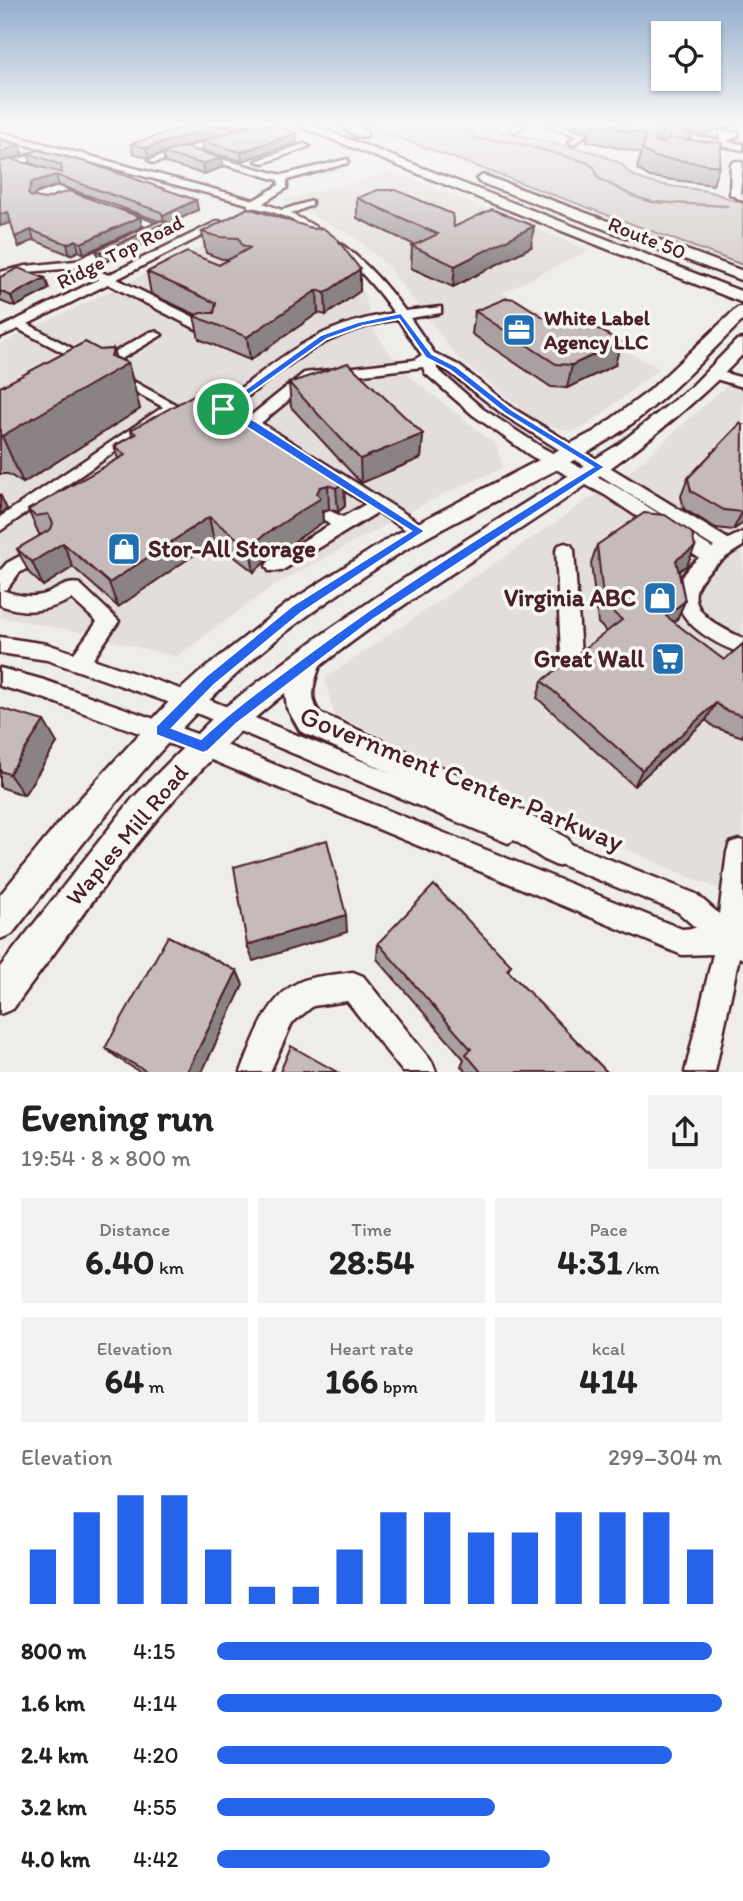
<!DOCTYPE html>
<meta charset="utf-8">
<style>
body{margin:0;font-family:Itim,sans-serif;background:#f2f2f2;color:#222;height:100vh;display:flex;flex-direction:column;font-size:26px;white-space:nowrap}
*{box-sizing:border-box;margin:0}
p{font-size:23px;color:#767676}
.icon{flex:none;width:38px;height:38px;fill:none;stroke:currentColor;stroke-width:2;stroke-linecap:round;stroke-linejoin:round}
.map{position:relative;height:1072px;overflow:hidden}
.sheet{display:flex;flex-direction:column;background:#fff;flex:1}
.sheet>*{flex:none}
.buttons{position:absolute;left:651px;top:21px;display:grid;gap:14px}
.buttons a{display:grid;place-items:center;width:70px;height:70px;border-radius:0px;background:#fff;box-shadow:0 2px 5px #0004;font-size:35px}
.pin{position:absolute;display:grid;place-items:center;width:60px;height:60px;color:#fff;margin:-30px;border:4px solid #fff;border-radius:50%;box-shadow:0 2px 7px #0007}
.round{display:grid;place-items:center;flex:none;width:74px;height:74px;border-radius:0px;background:#f2f2f2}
.overview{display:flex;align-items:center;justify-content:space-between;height:119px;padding:0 21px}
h1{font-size:38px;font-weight:700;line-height:52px}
.metrics{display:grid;grid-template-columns:repeat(3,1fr);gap:10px;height:119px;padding:7px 21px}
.metrics div{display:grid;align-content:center;border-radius:0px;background:#f2f2f2;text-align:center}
.metrics b{font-size:35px;font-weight:700}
.metrics small{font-size:19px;font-weight:400}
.metrics p{font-size:19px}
.chart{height:196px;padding:14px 21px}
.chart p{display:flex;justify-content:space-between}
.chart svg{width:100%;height:126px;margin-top:7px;stroke:#2563eb;stroke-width:6}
ul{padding:0 21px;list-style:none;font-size:23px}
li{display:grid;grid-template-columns:112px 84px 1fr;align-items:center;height:52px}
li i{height:18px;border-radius:9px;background:#2563eb}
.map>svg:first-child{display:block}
</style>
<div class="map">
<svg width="743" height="1072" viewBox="0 0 743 1072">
<rect width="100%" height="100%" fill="#efedea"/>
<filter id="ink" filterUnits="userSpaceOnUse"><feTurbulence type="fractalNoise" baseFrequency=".0143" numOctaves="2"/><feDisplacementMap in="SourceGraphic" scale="14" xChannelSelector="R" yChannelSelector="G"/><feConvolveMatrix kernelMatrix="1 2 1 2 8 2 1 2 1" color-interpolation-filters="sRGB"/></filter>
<g filter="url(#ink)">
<g fill="#e3dedc">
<path d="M393,172L589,250L502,293L660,368L584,428L571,432L538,422L458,358L386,264L353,236L283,200Z"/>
<path d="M256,216L321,244L363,291L375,332L401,369L497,446L503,468L439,496L273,586L176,657L74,631L0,617V344L191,252Z"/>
<path d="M735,378L743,381V898L686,876L334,715L325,678L632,470Z"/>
</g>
<path fill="#d7cfce" stroke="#90777c" stroke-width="2" d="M364,125H492L501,131L597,153L622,164C633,187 683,186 706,191C718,193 730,200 743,203V265Z"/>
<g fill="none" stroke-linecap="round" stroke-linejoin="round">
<path stroke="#8a6f74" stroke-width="2.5" d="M463,125L465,130L474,134L471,138L517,143L586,162L595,168L598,178L635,197L653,202L727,206"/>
<defs>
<g id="minor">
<path d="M514,125H527L514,131L510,128Z"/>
<path d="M546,125H560L586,135L573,145L569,142L576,136Z"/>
<path d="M720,131L738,132V136L727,142L743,144V150L667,135L671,132L719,140Z"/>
<path d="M0,132L254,200L279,185L278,180L198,157V153L282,175L348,159V163L287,180V188L263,203L282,210L312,201V205L291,214C339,236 374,268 405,311L441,307V313L410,318L434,353L458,365L514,409L728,539L743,532V546C688,579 672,608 743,638V654C699,639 646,601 699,558L605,495L531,456L473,415L425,373L423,367L313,380L261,423L426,527L429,531L426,535H414L378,512L281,571H269L266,566L269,561L330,525L321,517L324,513L330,511L343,517L366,504L246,426L244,422L237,421L216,409C225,398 238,390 249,382C298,343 331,323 394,313C362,267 306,212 248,207V204L56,153L0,171V165L46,150L0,138ZM398,319L422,355L414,360L304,373L249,417L233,408C292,362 321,333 398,319ZM437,365L448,371L504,415L714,547L712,548L617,487L543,448L483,409L437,369Z"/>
<path d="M225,136L229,139L228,141L154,163L149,160Z"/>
<path d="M303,144L310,146L264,163L256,161Z"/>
<path d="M736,161L743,163L740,193L743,194V201L730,194L731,164Z"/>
<path d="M58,187L91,199L92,201L87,204L58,193L45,199H59V203L38,205L33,202L36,195Z"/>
<path d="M116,211H124L163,227L147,236H139V232L149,227L116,215Z"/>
<path d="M218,221L227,223L117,279L216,328V334H206L108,284L28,324L97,362L150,332L155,331L162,335L99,372H89L87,369L89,366L18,329L0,337V328L99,279L75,268L27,272L0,280V272L26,266L75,261L114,243H122V247L86,264L108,275Z"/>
<path d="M714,370L743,378V387L709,377L707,374Z"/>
<path d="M115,371L180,407L0,531V517L163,407L110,378L108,375Z"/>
<path d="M44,543L50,545L53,550L50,555L19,573L7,589L2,590C16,595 28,598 42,595C55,592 66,580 80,584L119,621L93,659L195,694L516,823L520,831L516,839L508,843L182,707L47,660L0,653V637L47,644L74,653L97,622L72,599C47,611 26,615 0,605V571L7,563Z"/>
<path d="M565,543L571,545L574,550L581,655L578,661L571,663L564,661L561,655L556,550L559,545Z"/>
<path d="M0,668L44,680L211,739L682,929L696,928L678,912L542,857L539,848L542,839L551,836L696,894L719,914L727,852L730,843L739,840L743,841V959L739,957L715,1072H685L713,954L682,955L197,754L43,698L0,686Z"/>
<path d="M353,972L363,976L432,1062L436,1072H403L347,1001L313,1006L292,1023L270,1072H241C254,1039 268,993 304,980C319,975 337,975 353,972Z"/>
</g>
<g id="major">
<path d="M296,125H312L743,292V303Z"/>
<path d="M483,175L743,271V281L479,182L477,179Z"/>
<path d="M743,306V320C700,362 659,408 608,440C544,480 473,510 408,548C374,569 339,593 307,616C189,702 101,820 12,934L0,939V895L66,814L178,692L199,673L288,603L391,537L595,431L649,391L737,308Z"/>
<path d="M743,339V354C622,483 458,557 320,666C314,682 308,699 320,713L484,786L568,839L573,850L568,861L557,866L546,861L462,806L300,731L287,708L285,693C173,781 98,895 13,1009L0,1014V967L133,798L221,710L317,638L394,585L619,444L692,386L737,340Z"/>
</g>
<path id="highway" d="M340,125H356L367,133L366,136H356Z"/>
</defs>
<use href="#minor" stroke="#4a1f2b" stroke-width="5"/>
<use href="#major" stroke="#4a1f2b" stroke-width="5"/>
<use href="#highway" stroke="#4a1f2b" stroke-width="6"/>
<use href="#minor" fill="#f6f6f2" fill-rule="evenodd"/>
<use href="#major" fill="#f6f6f2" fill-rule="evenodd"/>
<use href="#highway" fill="#f6f6f2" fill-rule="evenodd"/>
</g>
<g fill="#aaa0a1" stroke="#4a1f2b" stroke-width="2">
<path d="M193,125H251L165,152L223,167L204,174L165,163L163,153L148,158L133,153L131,144Z"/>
<path d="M570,125H736L703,134L693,132L691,140L719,166L713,185L650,177L637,169L641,153L587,141L589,131Z"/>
<path d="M296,133L297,143L242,161L204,151L202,141Z"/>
<path d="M0,140L20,145L23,155L10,159L52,171L31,163L28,153L196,200L198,210L167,225L169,233L103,263L99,261L96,250L159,221L59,185L35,193L34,197L140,217L142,227L84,254L79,251L70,255L34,240L19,247L11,223L0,226Z"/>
<path d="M357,198L454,227L531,247L453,287L411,268L412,246L415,245L357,218Z"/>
<path d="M248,208L360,269V291L326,315L318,313L250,360L199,339L194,316L197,315L151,294L147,272L219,265L230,259H222L206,253L202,232Z"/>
<path d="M0,277L45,278L49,289L15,307L0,301Z"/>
<path d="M475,311L615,365L567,388L551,387L472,334Z"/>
<path d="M113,349L115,357L128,363L140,409L23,483L8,474H0V387L100,350Z"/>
<path d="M289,383L423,434L421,458L361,483L291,407Z"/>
<path d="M740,424L743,523L733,530L716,528L684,509L681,496L688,478Z"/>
<path d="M131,430L344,482L345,506L338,512L329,509L322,511L323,522L268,559L254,572L214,541L118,607L73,567L43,586L29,573L17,549L41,535L39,534L28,510L118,459L114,446L132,436Z"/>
<path d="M597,545L687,565L679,571L685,601L677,619L673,622L724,660L743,644V737L714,727L706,720L634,786L537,698L542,681L607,632L598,623L591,563Z"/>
<path d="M0,708L57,743L24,795L0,787Z"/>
<path d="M378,943L511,965L508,971L607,1072H466L461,1066L464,1059L377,959Z"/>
<path d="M237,971L243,985L202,1072H140L119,1059L105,1048Z"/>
</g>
<g fill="#8b8283" stroke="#4a1f2b" stroke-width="2">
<path d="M220,125H251L148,158L146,148Z"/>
<path d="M694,125L690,142L685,151L690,132Z"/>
<path d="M705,125H736L703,134Z"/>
<path d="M664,127L659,146L650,153L655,134Z"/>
<path d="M296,133L297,143L242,161L241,152Z"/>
<path d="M20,145L23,155L0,163V152Z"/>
<path d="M222,158L223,167L204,174L202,164Z"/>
<path d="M56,175L59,185L35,193L31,203L28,193L32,182Z"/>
<path d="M196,200L198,210L167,225L169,233L103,263L100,252L164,223L163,216Z"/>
<path d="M8,212L11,222L0,226V214Z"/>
<path d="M140,217L142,227L84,254L81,243Z"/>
<path d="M534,226L531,247L453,287L455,266Z"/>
<path d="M31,230L34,240L19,247L15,237Z"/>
<path d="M76,240L79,251L70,255L67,244Z"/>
<path d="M360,269V291L326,315L325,293Z"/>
<path d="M45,278L49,289L15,307L11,296Z"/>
<path d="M317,290L318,313L250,360L247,337Z"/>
<path d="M621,342L615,365L567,388L572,365Z"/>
<path d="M113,349L118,369L128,363L140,409L23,483L2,436L111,356Z"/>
<path d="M423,434L421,458L361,483L360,459Z"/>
<path d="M344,482L345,506L338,512L336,488Z"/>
<path d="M328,485L329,509L322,511L323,522L268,559L254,572L250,548L264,535L317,493L320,487Z"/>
<path d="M0,494L7,509L0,514Z"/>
<path d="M743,511V523L733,530L742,512Z"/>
<path d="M209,517L214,541L118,607L109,583Z"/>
<path d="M63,543L73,567L43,586L32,562Z"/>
<path d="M695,547L687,565L669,578L676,560Z"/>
<path d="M685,601L677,619L658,634L666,616Z"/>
<path d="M716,703L706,720L634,786L642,770Z"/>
<path d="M44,721L57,743L24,795L9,774Z"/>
<path d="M346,915L347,932L253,961L247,945Z"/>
<path d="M237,971L243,985L202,1072H187Z"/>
</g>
<g fill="#c6babb" stroke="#4a1f2b" stroke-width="2">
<path d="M193,125H220L146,148L131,144Z"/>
<path d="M254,125H275L296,133L241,152L202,141Z"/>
<path d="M602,125H694L690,132L664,127L655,134V142L663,143L669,138L722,143L719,166L655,157L642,150L646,135Z"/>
<path d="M0,140L20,145L0,152Z"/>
<path d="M183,147L222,158L202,164L163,153Z"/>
<path d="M39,150L89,163L196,200L163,216L161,212L56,175L32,182L28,193L30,196L45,199L69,191L140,217L81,243L76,240L67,244L31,230L15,237L8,212L0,214V162L11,159L62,173L61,165L28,153Z"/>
<path d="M378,190H396L452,214L454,227L492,209L534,226L455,266L412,246L438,234L357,198Z"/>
<path d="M248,208L315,229L323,228L336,238L360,269L325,293L317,290L247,337L194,316L200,313H214L216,303L147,272L187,252L219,265L250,248L242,245L239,238L219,237L202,232Z"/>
<path d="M161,220L167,222L100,252L96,250Z"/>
<path d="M18,268L45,278L11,296L0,291V277Z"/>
<path d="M507,298L515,299L556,325L571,326L587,323L621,342L572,365L556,364L475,311Z"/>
<path d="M85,342L100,350L113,349L111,356L128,363L2,436L0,435V387Z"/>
<path d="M348,363L423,434L360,459L289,383Z"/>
<path d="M201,391L344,482L336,488L328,485L320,487L317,493L321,498L264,535L250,548L209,517L109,583L63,543L32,562L17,549L51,529L53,523L48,514L35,516L28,510L125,455L114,446L136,434L131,430Z"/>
<path d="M740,424L743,425L742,512L724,510L691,491L688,478Z"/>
<path d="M644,513L665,515L692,533L695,547L676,560L685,601L666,616L724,660L743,644V716L725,710L716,703L642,770L542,681L622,620L604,605L597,545Z"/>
<path d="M0,708L44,721L9,774L0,771Z"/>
<path d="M327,840L346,915L247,945L234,867Z"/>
<path d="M434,885L511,965L507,970L607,1072H481L466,1054L471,1049L378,943Z"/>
<path d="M168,936L237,971L187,1072H148L105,1048Z"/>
<path d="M291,1046L337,1072H280Z"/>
</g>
</g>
<linearGradient id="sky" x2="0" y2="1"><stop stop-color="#93aecd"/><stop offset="0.45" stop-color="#f8f7f6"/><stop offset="1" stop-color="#f8f7f6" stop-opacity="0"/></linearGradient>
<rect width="743" height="275" fill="url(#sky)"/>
<path fill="#2563eb" stroke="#fff" stroke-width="2" fill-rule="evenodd" d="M401,313L432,354L456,366L512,410L605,467L372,620L236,724L208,751L203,753L156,735V726L205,677L292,606L411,531L218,409L321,335L358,322ZM399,319L426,358L450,370L506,414L593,467C493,528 395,589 302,659C267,685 233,709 201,739L172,728L214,685L301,613L425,531L255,421L230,408L327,339L363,326Z"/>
<defs>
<symbol id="office-square" viewBox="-11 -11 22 22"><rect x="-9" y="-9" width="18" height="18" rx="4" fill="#1f6fb2" stroke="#f6f6f2"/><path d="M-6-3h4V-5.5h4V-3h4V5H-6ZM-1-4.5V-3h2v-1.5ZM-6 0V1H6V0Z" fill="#fff"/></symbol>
<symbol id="shop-square" viewBox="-11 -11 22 22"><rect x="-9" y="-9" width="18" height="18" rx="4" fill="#1f6fb2" stroke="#f6f6f2"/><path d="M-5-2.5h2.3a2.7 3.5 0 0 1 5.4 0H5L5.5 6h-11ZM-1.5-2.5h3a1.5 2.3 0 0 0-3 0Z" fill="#fff"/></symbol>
<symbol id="supermarket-square" viewBox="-11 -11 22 22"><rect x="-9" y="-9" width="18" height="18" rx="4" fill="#1f6fb2" stroke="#f6f6f2"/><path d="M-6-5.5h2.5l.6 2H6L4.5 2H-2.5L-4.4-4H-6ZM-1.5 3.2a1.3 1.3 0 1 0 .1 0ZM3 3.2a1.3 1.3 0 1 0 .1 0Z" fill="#fff"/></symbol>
</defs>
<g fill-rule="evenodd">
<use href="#office-square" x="500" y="311" width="38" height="38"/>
<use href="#shop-square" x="105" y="530" width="38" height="38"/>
<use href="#shop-square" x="641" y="579" width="38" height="38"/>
<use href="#supermarket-square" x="649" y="640" width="38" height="38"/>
</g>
<g text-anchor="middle" stroke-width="7" stroke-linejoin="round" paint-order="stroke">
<g font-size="21" fill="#4a1f2b" stroke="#f6f6f2">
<text transform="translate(647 238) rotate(22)" y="7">Route 50</text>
<text transform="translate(120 252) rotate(-27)" y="7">Ridge Top Road</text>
</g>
<g font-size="21" font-weight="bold" fill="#4a1f2b" stroke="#f6f6f2" text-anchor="start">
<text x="544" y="325">White Label<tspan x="544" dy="24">Agency LLC</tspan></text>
</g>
<g font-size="24" font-weight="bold" fill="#4a1f2b" stroke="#f6f6f2" text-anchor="end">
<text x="148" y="557" text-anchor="start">Stor-All Storage</text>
<text x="636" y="606">Virginia ABC</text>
<text x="644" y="667">Great Wall</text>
</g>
<g font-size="24" fill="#4a1f2b" stroke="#f6f6f2">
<text transform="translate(127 835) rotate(-50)" y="8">Waples Mill Road</text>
</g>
<g font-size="28" fill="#4a1f2b" stroke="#f6f6f2">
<text transform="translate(462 778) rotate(22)" y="10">Government Center Parkway</text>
</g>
</g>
</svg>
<div class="buttons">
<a><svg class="icon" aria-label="locate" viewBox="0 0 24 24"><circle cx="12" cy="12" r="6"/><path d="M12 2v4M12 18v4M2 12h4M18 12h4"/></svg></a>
</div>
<div class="pin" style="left:223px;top:409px;background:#1e9e55"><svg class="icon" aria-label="arrive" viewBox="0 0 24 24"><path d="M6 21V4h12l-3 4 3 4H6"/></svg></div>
</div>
<section class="sheet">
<div class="overview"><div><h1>Evening run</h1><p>19:54 · 8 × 800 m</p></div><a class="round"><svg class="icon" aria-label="share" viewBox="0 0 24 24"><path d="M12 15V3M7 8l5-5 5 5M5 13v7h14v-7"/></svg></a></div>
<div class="metrics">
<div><p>Distance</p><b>6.40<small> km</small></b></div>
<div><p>Time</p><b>28:54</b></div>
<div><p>Pace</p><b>4:31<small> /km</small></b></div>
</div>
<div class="metrics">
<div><p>Elevation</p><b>64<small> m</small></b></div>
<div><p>Heart rate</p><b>166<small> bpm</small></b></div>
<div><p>kcal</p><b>414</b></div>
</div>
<div class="chart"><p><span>Elevation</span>299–304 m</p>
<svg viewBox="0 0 160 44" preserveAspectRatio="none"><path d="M5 44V25M15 44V12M25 44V6M35 44V6M45 44V25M55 44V38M65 44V38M75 44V25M85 44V12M95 44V12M105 44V19M115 44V19M125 44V12M135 44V12M145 44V12M155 44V25"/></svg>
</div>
<ul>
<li><b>800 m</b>4:15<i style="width:98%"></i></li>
<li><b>1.6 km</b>4:14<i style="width:100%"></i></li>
<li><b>2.4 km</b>4:20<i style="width:90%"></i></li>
<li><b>3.2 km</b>4:55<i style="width:55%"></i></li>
<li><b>4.0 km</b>4:42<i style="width:66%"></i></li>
</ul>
</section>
